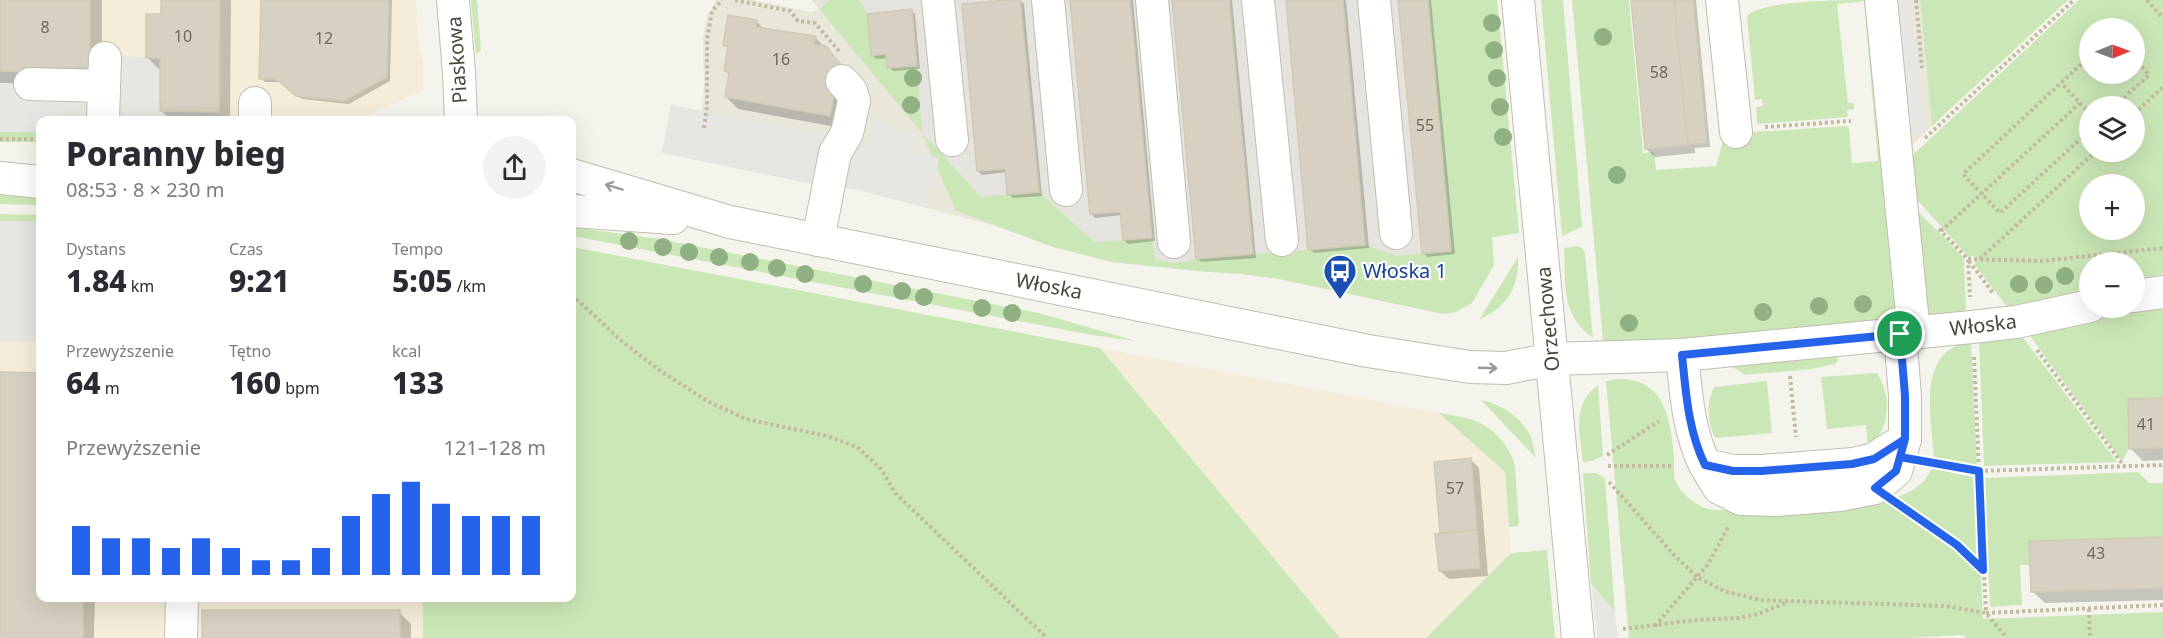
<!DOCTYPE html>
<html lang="pl">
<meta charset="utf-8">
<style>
body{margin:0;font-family:"Noto Sans",sans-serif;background:#f2f2f3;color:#2b2b33;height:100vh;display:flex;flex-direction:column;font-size:22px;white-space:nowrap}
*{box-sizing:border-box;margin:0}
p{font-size:20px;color:#7c7c81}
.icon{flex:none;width:33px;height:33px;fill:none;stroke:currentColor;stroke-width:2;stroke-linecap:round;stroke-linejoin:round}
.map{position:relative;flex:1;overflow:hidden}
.side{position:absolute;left:36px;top:116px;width:540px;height:486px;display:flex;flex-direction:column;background:#fff;border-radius:12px;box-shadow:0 6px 24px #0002}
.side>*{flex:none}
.needle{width:39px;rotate:89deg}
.controls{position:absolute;left:2079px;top:18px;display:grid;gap:12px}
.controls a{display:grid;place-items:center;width:66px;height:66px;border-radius:50%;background:#fff;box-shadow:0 6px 24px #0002;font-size:30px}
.pin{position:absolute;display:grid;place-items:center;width:51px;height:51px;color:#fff;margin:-26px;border:3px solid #fff;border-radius:50%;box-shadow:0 2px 6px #0007}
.round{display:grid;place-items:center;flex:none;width:63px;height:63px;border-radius:32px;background:#f2f2f3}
.summary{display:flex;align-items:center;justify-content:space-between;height:102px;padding:0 30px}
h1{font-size:33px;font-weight:800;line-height:45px}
.metrics{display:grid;grid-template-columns:repeat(3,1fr);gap:9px;height:102px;padding:6px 30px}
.metrics div{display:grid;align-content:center}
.metrics b{font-size:30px;font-weight:800}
.metrics small{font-size:16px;font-weight:400}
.metrics p{font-size:16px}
.chart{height:168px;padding:12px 30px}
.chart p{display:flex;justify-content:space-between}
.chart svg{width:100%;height:108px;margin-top:6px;stroke:#2563eb;stroke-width:6}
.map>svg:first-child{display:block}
</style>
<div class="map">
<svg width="2163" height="638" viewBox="0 0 2163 638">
<rect width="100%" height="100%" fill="#f5f4ec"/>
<g fill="#e9e6da">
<path d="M716,0H753L811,12L819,9L999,227L855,189L808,183L662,153L671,105L702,111L704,88L703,37L707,17Z"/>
<path d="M1881,0H1920L1932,126L1902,155Z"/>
</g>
<g fill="#f5edd9">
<path d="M0,0H416L419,48L423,62V90L358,120H40V132H0Z"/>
<path d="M0,221L40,222V597H423V638H0Z"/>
<path d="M1100,348L1439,413L1505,472L1511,553L1426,638H1340Z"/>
</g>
<path fill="#e5e3dd" d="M812,0H1497L1519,233L1492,237L1494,265L1472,303L1456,312L1443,314L1279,279L1241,274L1197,271L1112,262L1053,247L999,227Z"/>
<g fill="#cbe7b7" fill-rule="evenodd">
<path d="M471,0H477L481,50L476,55Z"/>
<path d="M830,0H859L867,14L871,55L886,54L888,68L917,66L922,133L981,197L1039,192L1094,242L1152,238L1155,260L1175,263L1196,259L1365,245L1396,256L1451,251L1428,0H1497L1519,233L1492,237L1494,265L1472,303L1456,312L1443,314L1279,279L1241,274L1197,271L1112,262L1053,247L956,211L922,133L819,9Z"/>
<path d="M1541,0H1563L1582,227L1562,236Z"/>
<path d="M1572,0H1629L1643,153L1654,152L1656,170L1716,166L1725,134L1846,126L1849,128L1852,163L1878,161L1864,1L1837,4L1848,103H1854V109L1847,110L1848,117L1757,124L1756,107L1763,106L1762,99L1755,100L1747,17C1754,0 1849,0 1873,0L1900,312L1894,321L1624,344L1603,341Z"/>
<path d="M1920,0H2068L1932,126Z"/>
<path d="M2079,0H2163V274L2135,280L2134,262H2090L2089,290L2008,308L1975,265L1974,255L1970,258L1906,188L1903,164ZM2090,28H2134V74H2090ZM2090,106H2134V152H2090ZM2090,184H2134V230H2090Z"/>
<rect x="0" y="132" width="40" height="10"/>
<path d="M0,195L40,197V205L0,204Z"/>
<path d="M1907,200L1964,258L1966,313L1934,317L1927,313Z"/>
<path d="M0,214L40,215V222L0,221Z"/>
<path d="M572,227L659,239L1039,313L1136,341L1092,335L572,236Z"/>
<path d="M1577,246L1582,248L1585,253L1593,338C1560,314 1566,284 1564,248Z"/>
<path d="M572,247L1100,348L1340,638H423V597H572Z"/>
<path d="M1518,257C1519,289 1507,306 1479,320Z"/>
<path d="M2163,306V398L2128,399L2129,449L2122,461L2027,332Z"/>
<path d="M2021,335L2117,462L1984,466L1979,341Z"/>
<path d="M1971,342L1977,466L1934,458C1932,418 1915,349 1971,342Z"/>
<path d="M1836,355L1838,360L1835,364L1812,369L1745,375L1733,367L1743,363Z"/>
<path d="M1877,373C1892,396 1891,430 1868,448L1866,425L1827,429L1821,377Z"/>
<path d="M1618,379C1665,378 1671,420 1674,457C1674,466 1673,477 1677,484C1683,495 1694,503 1705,508C1723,516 1869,501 1897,497C1914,491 1924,484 1932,468L1976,478L1983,619L2163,612V638H1966L1963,635L1910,638H1629L1606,381Z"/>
<path d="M1767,381L1772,433L1715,438C1707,421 1706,404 1714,387Z"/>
<path d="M1598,385L1603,456L1592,461L1583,462C1580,433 1571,405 1598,385Z"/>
<path d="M1481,400C1500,404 1520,416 1530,435C1533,441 1534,450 1536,458Z"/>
<path d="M1439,413C1451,415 1464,417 1476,421C1494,428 1511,448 1515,466L1519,526L1509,527L1505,472Z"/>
<path d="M2138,472L2149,483H2163V537L2029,541L2030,565H2020L2022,605L1990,607L1984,478Z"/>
<path d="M1583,473H1596L1605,478L1615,613L1591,583Z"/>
<path d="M1547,550L1555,638H1426L1511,553Z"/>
</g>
<g fill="#e7e6e3">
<path d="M1881,0H1911L1924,131L1894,133Z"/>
<path d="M90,54L160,58V111L219,112L220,120H40V132H0V71L23,72L24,68L90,67Z"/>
<path d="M671,105L868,144L873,120L889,123V129L915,134L912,153L939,158L935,186H927L922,207L855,189L808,183L662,153Z"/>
<path d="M0,221L40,222V342H0Z"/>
<path d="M1591,583L1615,613L1618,638H1597Z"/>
</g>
<g fill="#0003">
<path d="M0,0H102V79L35,83H0Z"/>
<path d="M163,0H231L230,120H171L161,111L162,70L159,69L147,57L163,16Z"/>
<path d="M262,0H392L390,81L349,104L302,99L281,82H265L261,78Z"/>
<path d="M1020,0L1024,4L1042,196L1013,198L1009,194L1007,172L982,175L978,171Z"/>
<path d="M1072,0H1133L1155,241L1128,244L1124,240L1122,215L1095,218L1091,214Z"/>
<path d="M1173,0H1232L1256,258L1201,262L1197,258Z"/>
<path d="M1287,0H1346L1369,248L1314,253L1310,249Z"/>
<path d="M1400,0H1431L1455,254L1427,257L1423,253Z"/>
<path d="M1633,0H1696L1710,147L1695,148V153L1655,157L1646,149Z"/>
<path d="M911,10L915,14L920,69L893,71L889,67L888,58L876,59L872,55Z"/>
<path d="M756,21L764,29L815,37L860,88L842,128L738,109L726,97L730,75L725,70L729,49L724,44Z"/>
<path d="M0,374H40V597H95L94,638H0Z"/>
<path d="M2163,400V460L2143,461L2131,449Z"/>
<path d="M1471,460L1479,468L1488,576L1449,579L1440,571L1442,534L1436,463Z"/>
<path d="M2163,539V600L2045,603L2032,591Z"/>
<path d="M399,612L411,624V638H203Z"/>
</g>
<g fill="#d6d1c2" stroke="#d1cab5" stroke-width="1.5">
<path d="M0,0H90V68H24L23,72L0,71Z"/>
<path d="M161,0H220L219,112L160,111V58H146V14H161Z"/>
<path d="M261,0H389L387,77L344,101L296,96L276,79H259Z"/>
<path d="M1007,0H1020L1039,192L1007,195L1005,169L977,171L962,4Z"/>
<path d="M1070,0H1130L1152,238L1123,240L1120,212L1090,214Z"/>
<path d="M1172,0H1229L1253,254L1196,259Z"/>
<path d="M1286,0H1343L1365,245L1308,250Z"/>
<path d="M1398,0H1428L1451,251L1422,254Z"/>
<path d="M1631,0H1674L1688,145L1645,149Z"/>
<path d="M1674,0H1693L1707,143L1688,145Z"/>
<path d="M912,9L917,66L887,68L886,54L871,56L867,14Z"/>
<path d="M728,15L757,20L756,27L816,36L814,44L826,46L849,75L836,85L830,116L725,97L729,72L724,71L728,46L723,45Z"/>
<path d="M0,372L40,373V597H83V638H0Z"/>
<path d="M2163,398V448L2129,449L2128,399Z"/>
<path d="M1471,458L1477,530L1440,533L1434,462Z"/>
<path d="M1477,530L1480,568L1439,571L1435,534Z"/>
<path d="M2163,537V588L2031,592L2029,541Z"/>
<rect x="202" y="610" width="198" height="28"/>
</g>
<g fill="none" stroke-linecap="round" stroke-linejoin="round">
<defs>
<g id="minor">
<path d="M453,0L459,73L461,120"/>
<path d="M938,0L952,140"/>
<path d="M1048,0L1066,190"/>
<path d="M1152,0L1174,242"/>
<path d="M1258,0L1282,240"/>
<path d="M1374,0L1396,233"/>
<path d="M1518,0L1578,638"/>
<path d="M1722,0L1736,132"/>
<path d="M1881,0L1914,333"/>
<path d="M30,84L104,86"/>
<path d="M103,120L105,58"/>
<path d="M255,120V103"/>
<path d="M572,175L730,222L1368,351L1470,367L1506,368L1552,359L1682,355L1972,327L2016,322L2090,306"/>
<path d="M0,178L40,182"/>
<path d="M572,211L673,218"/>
<path d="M818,240L835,153L847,133L854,101L851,91L842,81"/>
<path d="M2134,296L2163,292"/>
<path d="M1682,355C1686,393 1688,430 1705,465L1733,471H1762L1853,464L1874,459L1905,439V396L1900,334"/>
<path d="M1705,465L1719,488L1741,499L1776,500L1840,495L1875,488L1896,471L1905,439"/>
<path d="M181,638L182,597"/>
</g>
</defs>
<use href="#minor" stroke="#c1bdaf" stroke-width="34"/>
<g stroke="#c2bba1" stroke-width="4" stroke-dasharray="3 3" stroke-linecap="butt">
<path d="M735,0L790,11L798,21L815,23L839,51"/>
<path d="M1916,0L1922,68"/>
<path d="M2147,0L2163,18"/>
<path d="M2090,56L1963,174L2000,213L2090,130"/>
<path d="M2080,103L2090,114"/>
<path d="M2115,106L2149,75L2134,58"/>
<path d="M2134,114L2163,87"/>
<path d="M1765,127L1851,121"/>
<path d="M704,128L707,107V40L712,11L722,0"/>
<path d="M1925,138L2074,0"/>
<path d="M0,139H40"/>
<path d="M1939,229L1968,259L1970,297"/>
<path d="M1941,231L2080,103L2061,83"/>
<path d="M1968,259L2042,261L2163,248"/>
<path d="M1980,259L2095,152"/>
<path d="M1969,261L1993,293"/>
<path d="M572,295L625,344L662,372L709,402L746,419L827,436L857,447L881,469L896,494L1047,638"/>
<path d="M2037,350L2124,466"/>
<path d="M1974,357L1979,471L2163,465"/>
<path d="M1790,376L1796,437"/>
<path d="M1607,455L1659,421"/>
<path d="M1930,463L1979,471L1986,613L2163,605"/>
<path d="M1608,466H1671"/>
<path d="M1609,482L1674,555L1697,577L1724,591L1760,600L1945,606L1986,613L2007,638"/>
<path d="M1902,506L1957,545L1983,570"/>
<path d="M2089,609L2090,638"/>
<path d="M1655,626L1708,564L1728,527"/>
<path d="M1623,629L1696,620L1739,618L1758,614L1788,602"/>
</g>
<use href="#minor" stroke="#fff" stroke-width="32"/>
</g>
<g fill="#91b184">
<circle cx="1492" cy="23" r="9"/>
<circle cx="1603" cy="37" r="9"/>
<circle cx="1494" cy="50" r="9"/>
<circle cx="913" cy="78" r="9"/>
<circle cx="1497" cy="78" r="9"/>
<circle cx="911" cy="105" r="9"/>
<circle cx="1500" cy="107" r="9"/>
<circle cx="1503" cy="137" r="9"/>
<circle cx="1617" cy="175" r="9"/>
<circle cx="629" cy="241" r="9"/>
<circle cx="663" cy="247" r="9"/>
<circle cx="689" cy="252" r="9"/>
<circle cx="719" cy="257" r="9"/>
<circle cx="750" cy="262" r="9"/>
<circle cx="777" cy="268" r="9"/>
<circle cx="805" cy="274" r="9"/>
<circle cx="2065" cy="276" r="9"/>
<circle cx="863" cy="284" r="9"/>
<circle cx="2019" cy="284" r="9"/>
<circle cx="2044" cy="285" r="9"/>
<circle cx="902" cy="291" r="9"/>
<circle cx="924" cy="297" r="9"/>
<circle cx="1863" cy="304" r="9"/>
<circle cx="1819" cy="306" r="9"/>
<circle cx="982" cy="308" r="9"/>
<circle cx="1763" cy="312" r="9"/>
<circle cx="1012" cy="313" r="9"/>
<circle cx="1629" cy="323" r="9"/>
</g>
<defs><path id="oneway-shaft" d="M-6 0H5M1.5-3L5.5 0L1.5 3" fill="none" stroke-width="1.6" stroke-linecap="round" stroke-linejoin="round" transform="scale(1.5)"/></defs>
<g stroke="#9b9993">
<use href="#oneway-shaft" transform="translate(614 187) rotate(-163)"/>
<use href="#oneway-shaft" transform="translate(1488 368) rotate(2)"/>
</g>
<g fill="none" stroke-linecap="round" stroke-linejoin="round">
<defs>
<path id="route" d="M1900,334L1682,355C1686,393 1688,430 1705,465L1733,471H1761L1852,464L1874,459L1905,439L1900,457L1979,471L1983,570L1957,545L1875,488L1896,471L1905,439V396L1900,334"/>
</defs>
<use href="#route" stroke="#fff" stroke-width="12"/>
<use href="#route" stroke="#2563eb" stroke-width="8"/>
</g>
<defs>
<symbol id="bus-pin" viewBox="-11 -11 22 30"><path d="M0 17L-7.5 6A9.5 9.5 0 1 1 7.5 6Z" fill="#1a4fb4" stroke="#fff"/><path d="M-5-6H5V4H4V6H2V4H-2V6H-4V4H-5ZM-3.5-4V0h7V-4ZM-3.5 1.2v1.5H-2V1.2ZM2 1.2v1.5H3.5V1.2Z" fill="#fff"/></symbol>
</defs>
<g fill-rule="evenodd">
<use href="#bus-pin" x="1321" y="252" width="38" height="52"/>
</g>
<g text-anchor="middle" stroke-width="4.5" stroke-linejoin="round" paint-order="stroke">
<g font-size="16" fill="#6d695c">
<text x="45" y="33">8</text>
<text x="183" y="42">10</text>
<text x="324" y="44">12</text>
<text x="781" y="65">16</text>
<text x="1659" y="78">58</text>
<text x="1425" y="131">55</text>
<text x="2146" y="430">41</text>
<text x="1455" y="494">57</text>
<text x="2096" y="559">43</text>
</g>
<g font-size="20" fill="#4a463a" stroke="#fff">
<text transform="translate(457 60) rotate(-94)" y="7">Piaskowa</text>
<text transform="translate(1049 286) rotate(11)" y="7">Włoska</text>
<text transform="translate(1548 319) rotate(-95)" y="7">Orzechowa</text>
<text transform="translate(1983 325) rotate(-7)" y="7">Włoska</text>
</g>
<g font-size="20" fill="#164399" stroke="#fff" text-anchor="start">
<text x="1363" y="278">Włoska 1</text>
</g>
</g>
</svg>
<div class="controls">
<a><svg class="needle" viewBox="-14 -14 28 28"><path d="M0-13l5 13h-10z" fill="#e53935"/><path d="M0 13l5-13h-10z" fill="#7c7c81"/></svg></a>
<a><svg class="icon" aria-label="layers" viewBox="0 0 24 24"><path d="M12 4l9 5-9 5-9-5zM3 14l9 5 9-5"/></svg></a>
<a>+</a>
<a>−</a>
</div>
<div class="pin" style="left:1900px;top:334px;background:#1e9e55"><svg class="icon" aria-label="arrive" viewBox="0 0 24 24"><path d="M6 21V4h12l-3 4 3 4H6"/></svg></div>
<section class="side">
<div class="summary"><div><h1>Poranny bieg</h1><p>08:53 · 8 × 230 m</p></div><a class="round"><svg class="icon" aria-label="share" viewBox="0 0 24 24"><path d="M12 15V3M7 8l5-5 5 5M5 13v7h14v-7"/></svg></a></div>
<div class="metrics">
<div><p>Dystans</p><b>1.84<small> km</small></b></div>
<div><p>Czas</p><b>9:21</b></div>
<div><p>Tempo</p><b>5:05<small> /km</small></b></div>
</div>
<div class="metrics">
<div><p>Przewyższenie</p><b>64<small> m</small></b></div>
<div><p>Tętno</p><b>160<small> bpm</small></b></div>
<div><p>kcal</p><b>133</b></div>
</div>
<div class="chart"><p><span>Przewyższenie</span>121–128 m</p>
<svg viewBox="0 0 160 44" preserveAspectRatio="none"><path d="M5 44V24M15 44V29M25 44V29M35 44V33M45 44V29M55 44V33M65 44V38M75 44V38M85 44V33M95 44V20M105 44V11M115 44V6M125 44V15M135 44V20M145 44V20M155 44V20"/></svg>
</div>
</section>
</div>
